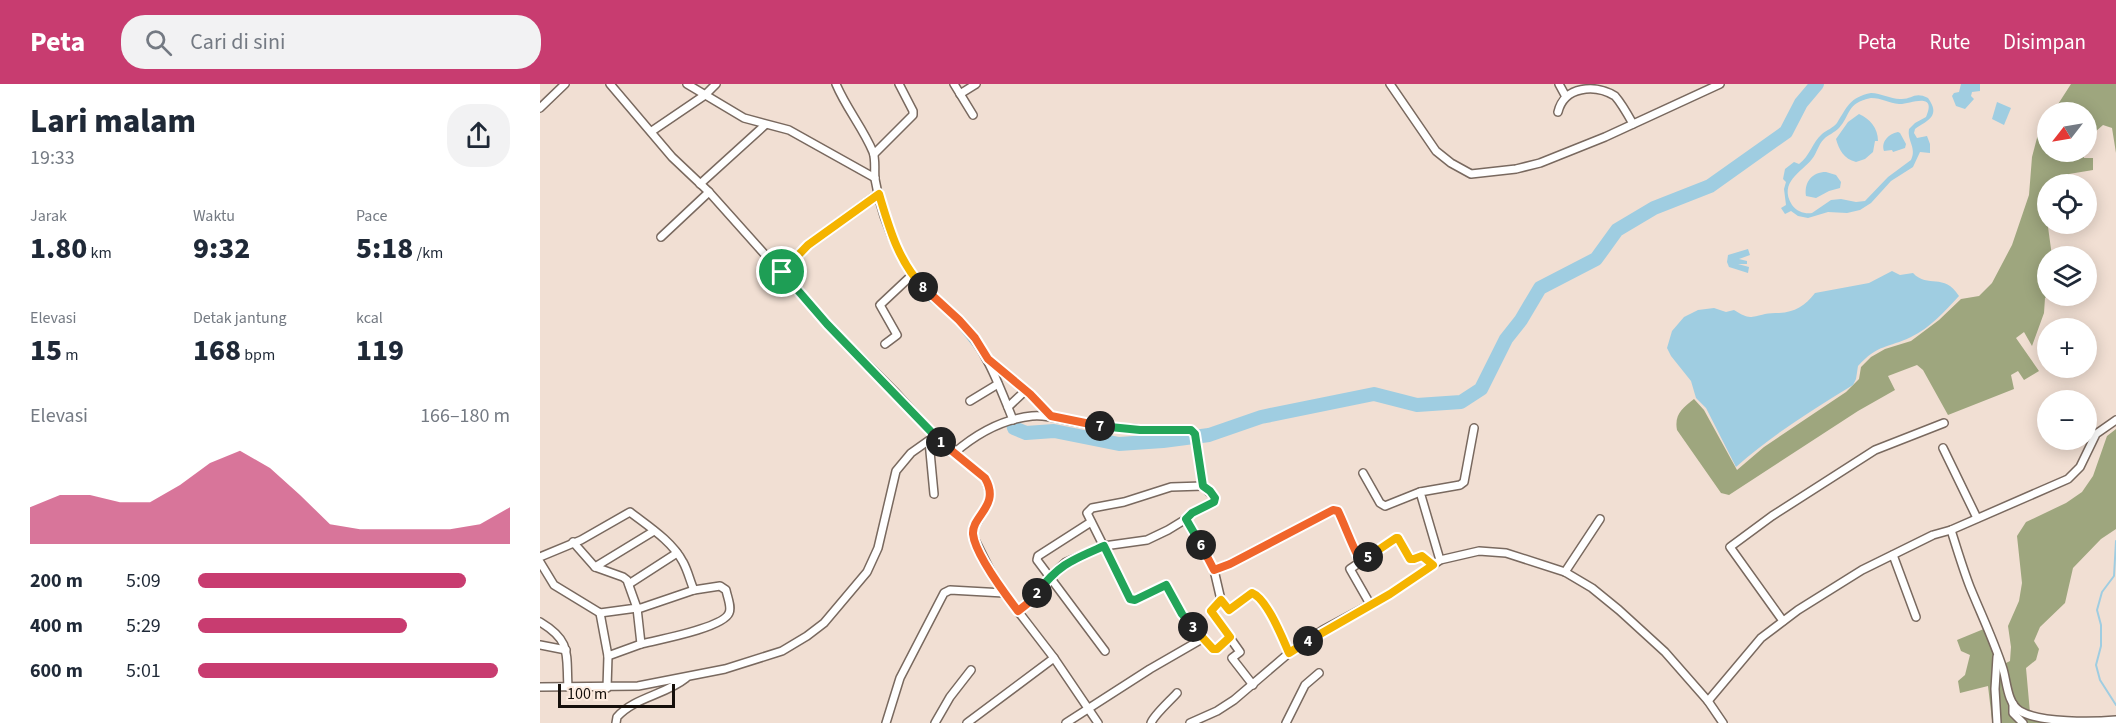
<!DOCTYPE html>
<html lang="id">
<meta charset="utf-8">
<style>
body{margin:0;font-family:"Source Sans 3",sans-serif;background:#f2f2f3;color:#1f2937;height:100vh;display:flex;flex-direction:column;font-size:22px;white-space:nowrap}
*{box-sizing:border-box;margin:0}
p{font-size:20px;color:#747a83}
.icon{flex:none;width:33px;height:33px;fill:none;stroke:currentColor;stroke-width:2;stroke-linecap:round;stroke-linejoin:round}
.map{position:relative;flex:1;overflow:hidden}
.details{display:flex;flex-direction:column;background:#fff;width:540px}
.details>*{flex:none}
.needle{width:39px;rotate:239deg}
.fabs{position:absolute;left:1497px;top:18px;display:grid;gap:12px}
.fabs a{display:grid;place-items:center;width:60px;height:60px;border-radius:50%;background:#fff;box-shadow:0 3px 15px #0003;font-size:30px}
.scale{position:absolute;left:18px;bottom:15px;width:117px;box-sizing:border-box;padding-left:6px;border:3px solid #150f0b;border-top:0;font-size:16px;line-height:21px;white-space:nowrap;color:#150f0b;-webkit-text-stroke:4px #feece0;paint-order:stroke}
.pin{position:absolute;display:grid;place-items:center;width:51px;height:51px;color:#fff;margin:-26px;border:3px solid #fff;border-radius:50%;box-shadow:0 2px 6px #0007}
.km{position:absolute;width:30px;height:30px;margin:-15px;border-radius:50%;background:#222;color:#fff;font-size:16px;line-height:30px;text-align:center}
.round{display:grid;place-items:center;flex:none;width:63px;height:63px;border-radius:24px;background:#f2f2f3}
.head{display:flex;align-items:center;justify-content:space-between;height:102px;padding:0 30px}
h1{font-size:33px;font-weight:800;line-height:45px}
.stats{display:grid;grid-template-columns:repeat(3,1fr);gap:9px;height:102px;padding:6px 30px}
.stats div{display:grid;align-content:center}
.stats b{font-size:30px;font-weight:800}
.stats small{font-size:16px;font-weight:400}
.stats p{font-size:16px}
.chart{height:168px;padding:12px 30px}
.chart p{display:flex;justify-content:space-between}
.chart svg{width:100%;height:108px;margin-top:6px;fill:#c83c70;opacity:.7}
ul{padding:0 30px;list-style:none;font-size:20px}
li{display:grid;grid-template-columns:96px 72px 1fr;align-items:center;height:45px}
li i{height:15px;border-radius:8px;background:#c83c70}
header{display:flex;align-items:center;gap:36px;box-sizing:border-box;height:84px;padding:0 30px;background:#c83c70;color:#fff}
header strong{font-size:28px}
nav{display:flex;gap:33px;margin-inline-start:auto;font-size:21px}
.search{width:420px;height:54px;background:#f2f2f3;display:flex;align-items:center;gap:15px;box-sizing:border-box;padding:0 21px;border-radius:24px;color:#747a83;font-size:22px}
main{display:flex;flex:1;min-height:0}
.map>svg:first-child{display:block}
</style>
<header>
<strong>Peta</strong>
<div class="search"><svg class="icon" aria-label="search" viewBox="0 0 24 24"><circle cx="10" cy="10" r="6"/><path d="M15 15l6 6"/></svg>Cari di sini</div>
<nav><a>Peta</a><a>Rute</a><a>Disimpan</a></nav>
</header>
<main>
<section class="details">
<div class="head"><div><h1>Lari malam</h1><p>19:33</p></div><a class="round"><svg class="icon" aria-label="share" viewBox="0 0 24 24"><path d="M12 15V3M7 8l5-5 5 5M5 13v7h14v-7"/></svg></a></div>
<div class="stats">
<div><p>Jarak</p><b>1.80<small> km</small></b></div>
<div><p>Waktu</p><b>9:32</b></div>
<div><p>Pace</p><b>5:18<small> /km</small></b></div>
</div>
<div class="stats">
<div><p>Elevasi</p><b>15<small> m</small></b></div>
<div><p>Detak jantung</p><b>168<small> bpm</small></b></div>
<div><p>kcal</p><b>119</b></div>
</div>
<div class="chart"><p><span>Elevasi</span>166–180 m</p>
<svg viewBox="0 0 160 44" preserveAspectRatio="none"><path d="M0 44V29L10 24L20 24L30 27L40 27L50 20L60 11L70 6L80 13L90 24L100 36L110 38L120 38L130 38L140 38L150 36L160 29V44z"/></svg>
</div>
<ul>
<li><b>200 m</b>5:09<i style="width:86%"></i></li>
<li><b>400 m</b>5:29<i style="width:67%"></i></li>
<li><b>600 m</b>5:01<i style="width:96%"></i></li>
</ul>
</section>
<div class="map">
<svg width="1576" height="639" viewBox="0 0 1576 639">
<rect width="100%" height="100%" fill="#f1dfd3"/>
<g fill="#9ea67e">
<path d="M1531,0H1576V69L1572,44L1563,41L1547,55L1546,28H1513Z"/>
<path d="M1507,38L1508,68H1544V74H1553V86L1529,90V100H1508V140H1521L1508,143L1512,172H1508V212L1505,214L1504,229L1492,262L1484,248L1476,254L1499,287L1484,296L1478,287L1471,291L1474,305L1408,331L1383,286L1377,281L1348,292L1355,306L1318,327L1189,411L1181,409L1137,346C1134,330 1143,324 1154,315L1164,326L1197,386L1224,363L1306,308L1319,295L1321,283L1331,273L1345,265L1371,257L1399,236L1421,215L1439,212L1452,199L1472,161L1489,111L1492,73L1497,54Z"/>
<path d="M1576,345V445L1561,455L1533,484L1525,519L1500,543L1494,557L1499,565L1496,576L1486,584L1490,629L1517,639H1455L1452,636L1448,602L1420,609L1418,597L1425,591L1430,571L1421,567L1417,556L1451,542L1464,580L1470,577L1471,563L1468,542L1479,517L1482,499L1477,452L1486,438L1526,419L1542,408L1553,392L1567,352Z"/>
</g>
<g fill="#9fcde1" fill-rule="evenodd">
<path d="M1421,0H1440V7L1432,8L1431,12L1434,15L1425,25L1416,22L1412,12L1414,9L1419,8Z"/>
<path d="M1331,9C1341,9 1350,15 1360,15C1372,16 1374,7 1388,14C1401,32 1388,36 1375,45L1374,49L1377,54L1387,52L1390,60V69L1380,68L1373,83L1351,97L1331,119L1320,126L1307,129L1288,128L1268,134L1258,132L1251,127L1245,130L1241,124L1246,121L1244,105L1246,98L1243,95L1245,85L1254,78L1259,80C1270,72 1272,59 1282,50C1287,46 1293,44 1297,39C1307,23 1310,13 1331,9ZM1331,14C1342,14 1349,19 1359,20C1368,21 1398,6 1386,33L1375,39L1369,45C1367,57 1377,64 1371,76L1348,93L1325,117L1316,118L1301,115L1291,116L1272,129C1265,130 1257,128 1252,121C1238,98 1262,88 1272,75C1277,69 1278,61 1284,55C1288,51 1294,49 1299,44C1311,31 1306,19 1331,14Z"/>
<path d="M1457,18L1471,24L1464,41L1452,35Z"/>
<path d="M1319,30C1330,35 1338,44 1338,57H1335L1333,68L1325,75L1316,78C1304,75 1299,66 1296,55L1308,38Z"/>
<path d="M1358,48L1360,49L1366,60L1365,64L1353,68L1352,66L1344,67C1341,58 1348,50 1358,48Z"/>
<path d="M1286,88L1296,91L1301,98L1300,104L1289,107L1276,114L1266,112C1264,98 1272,88 1286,88Z"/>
<path d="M1208,165L1210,171L1199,175L1207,177V180H1198L1209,183L1208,189L1189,183L1187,178L1188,171Z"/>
<path d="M1352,187L1360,191L1373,189C1388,205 1404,188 1419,212C1405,227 1390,244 1371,253C1348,264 1338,260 1318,282L1316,295L1313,301C1272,326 1232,351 1196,383L1166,324L1156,314L1151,297L1131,272L1127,264L1132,247L1144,233L1158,226L1174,224L1186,228L1194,226C1209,235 1208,234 1225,230C1229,229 1234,229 1239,229C1255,228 1265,222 1275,209L1329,199Z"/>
</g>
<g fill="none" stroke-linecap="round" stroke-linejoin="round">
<g stroke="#9fcde1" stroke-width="2">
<path d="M378,204L390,217L410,232L440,270"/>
<path d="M1576,457L1574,492L1562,508L1557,526L1561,541V562L1556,581L1560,596L1576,621"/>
</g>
<path stroke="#9fcde1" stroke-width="14" d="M473,340L474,344L486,349L514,347L579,360L623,357L669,351L721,333L834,310L877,321L921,318L941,305L966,255L981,236L1000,204L1056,175L1077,146L1114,124L1170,102L1246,48L1261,19L1277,0"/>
<defs>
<g id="minor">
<path d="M70,0L132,73L169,108L287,240L356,309L395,352L445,394L450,409L448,419L433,446L434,454L452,490L464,509L514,574L558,639"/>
<path d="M147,0L204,34L249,46L335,94"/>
<path d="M296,0C306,24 323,44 333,68C336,76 334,87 335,95C340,127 354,161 371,189C382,208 404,220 420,237C446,265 459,301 473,336"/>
<path d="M414,0L433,31"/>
<path d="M850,0L896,67L911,79L931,90L976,85L1000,79L1065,53L1180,0"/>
<path d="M1019,0L1025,11"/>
<path d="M420,10L436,0"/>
<path d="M0,24L25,0"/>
<path d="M1018,28C1024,2 1055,0 1075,12C1082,20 1088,31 1093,40"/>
<path d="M112,47L165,11L176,0"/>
<path d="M334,70L373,31V27L359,0"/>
<path d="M160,100L225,41"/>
<path d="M121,153L169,108"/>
<path d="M242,188L268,161L339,109"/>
<path d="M345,260L357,251L340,221L372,191"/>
<path d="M451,278L490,310L511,332"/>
<path d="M430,317L458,300"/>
<path d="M468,323L486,306"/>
<path d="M389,357L394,410"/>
<path d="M1403,364L1437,434"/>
<path d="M414,369C436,350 462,335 492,332C509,330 524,337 541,339C578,345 614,347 651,346L655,350L663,402L675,414L674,418L652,429L646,435L628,446L607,456L564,462L526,478L509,494L492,516L478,527"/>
<path d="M823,389L840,419L845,422L880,408"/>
<path d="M663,402L631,403L584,418L552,424L547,429L590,515L595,516L626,501L642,530L673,565L680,563L690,553"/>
<path d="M646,435L674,486L681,516L671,527L700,568L692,574L713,601"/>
<path d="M551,438L498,472L497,476L565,567"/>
<path d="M1411,446C1417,465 1423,485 1430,503C1441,530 1454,557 1463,585C1467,598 1467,619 1480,627C1500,639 1553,638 1576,636"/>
<path d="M1353,471L1376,533"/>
<path d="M0,473L41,456L90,428C108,442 132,457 143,478C148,487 150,497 154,506"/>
<path d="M900,476L880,408L920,401L924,398L934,344"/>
<path d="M0,478L14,501L60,529L97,524H101L154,506L180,502L186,506C187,512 192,523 189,529C183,544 117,556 101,560L97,524L87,496L83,493L55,483L33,458"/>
<path d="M55,483L114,447"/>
<path d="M674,486L689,480L793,426L798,427C806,444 812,462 821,478"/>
<path d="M1025,488L1060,435"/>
<path d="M89,500L137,469"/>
<path d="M681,516L689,526L712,509C727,515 741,553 749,569"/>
<path d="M830,520L810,485L856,454H858L870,475H874L882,472L893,481"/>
<path d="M60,529L68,572L101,560"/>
<path d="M1243,537L1190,463L1232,432L1335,366L1404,339"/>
<path d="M0,538C32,557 26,570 28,603"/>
<path d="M0,561L26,566"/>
<path d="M1457,573L1455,605L1457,639"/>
<path d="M0,603L98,602L185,585L242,567L267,552L284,539L327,488L338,464L356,387L371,369L395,352"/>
<path d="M67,604L68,572"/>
<path d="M1168,617L1221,554L1258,526L1322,486L1393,451L1411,446L1528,395L1540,383L1556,350L1576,336"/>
<path d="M1473,620V629L1483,639"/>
<path d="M76,639L77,633C95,613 125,611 146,594"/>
<path d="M346,639L360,594L404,509L410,506L464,509"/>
<path d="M395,639L410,613L431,586"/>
<path d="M427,639L514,574"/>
<path d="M526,639L610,585L662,555"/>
<path d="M611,639C614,631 630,617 637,609"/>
<path d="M650,639L677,627L694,616L749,569L783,546L850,510L900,476L939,467L966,469L1025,488L1052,504L1079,526L1125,568L1168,617L1183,639"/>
<path d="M746,639L765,601L779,589"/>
</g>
</defs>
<use href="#minor" stroke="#79695f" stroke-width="10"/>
<use href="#minor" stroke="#fff" stroke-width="7"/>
</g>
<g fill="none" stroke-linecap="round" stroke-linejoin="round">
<defs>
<path id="split-1" d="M242,188L287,240L401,358"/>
<path id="split-2" d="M401,358L445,394C461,422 432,431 433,450C435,470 465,510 478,527L492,516L497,509"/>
<path id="split-3" d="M497,509C519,480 532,476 564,462L590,515L595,516L626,501L642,530L653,543"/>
<path id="split-4" d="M653,543L673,565H677L690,553L671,527L681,516L689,526L712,509C727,515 742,553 749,569L768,557"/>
<path id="split-5" d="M768,557L850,510L893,481L882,472L874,475H870L858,454H856L828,473"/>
<path id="split-6" d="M661,461L674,486L690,480L793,426L798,427C806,444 812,462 821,478L828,473"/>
<path id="split-7" d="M560,342L600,346H651L655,350L663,402L670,407L675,414L674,418L652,429L646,435L661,461"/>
<path id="split-8" d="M383,203L419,236L435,254L448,275L490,310L511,332L560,342"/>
<path id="split-9" d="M242,188L268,161L339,110C349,143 358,177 383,203"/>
</defs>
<use href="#split-1" stroke="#fff" stroke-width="12"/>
<use href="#split-2" stroke="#fff" stroke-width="12"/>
<use href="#split-3" stroke="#fff" stroke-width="12"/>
<use href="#split-4" stroke="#fff" stroke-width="12"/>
<use href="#split-5" stroke="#fff" stroke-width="12"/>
<use href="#split-6" stroke="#fff" stroke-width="12"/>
<use href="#split-7" stroke="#fff" stroke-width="12"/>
<use href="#split-8" stroke="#fff" stroke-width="12"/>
<use href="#split-9" stroke="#fff" stroke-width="12"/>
<use href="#split-1" stroke="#22a559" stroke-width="8"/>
<use href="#split-2" stroke="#f0652b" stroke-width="8"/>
<use href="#split-3" stroke="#22a559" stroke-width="8"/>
<use href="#split-4" stroke="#f5b400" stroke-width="8"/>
<use href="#split-5" stroke="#f5b400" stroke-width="8"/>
<use href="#split-6" stroke="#f0652b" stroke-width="8"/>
<use href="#split-7" stroke="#22a559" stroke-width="8"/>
<use href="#split-8" stroke="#f0652b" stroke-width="8"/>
<use href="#split-9" stroke="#f5b400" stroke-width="8"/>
</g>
</svg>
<div class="fabs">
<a><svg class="needle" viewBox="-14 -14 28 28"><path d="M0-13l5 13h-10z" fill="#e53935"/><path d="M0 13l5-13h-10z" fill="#747a83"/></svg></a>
<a><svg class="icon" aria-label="locate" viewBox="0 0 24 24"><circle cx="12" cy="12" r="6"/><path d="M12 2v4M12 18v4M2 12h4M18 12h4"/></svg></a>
<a><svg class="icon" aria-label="layers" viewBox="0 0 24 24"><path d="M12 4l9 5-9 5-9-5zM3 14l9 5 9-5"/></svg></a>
<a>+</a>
<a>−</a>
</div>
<div class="scale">100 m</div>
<div class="pin" style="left:242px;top:188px;background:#1e9e55"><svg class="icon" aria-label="arrive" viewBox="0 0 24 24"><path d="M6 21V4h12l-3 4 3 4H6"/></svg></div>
<b class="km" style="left:401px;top:358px">1</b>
<b class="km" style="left:497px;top:509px">2</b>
<b class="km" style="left:653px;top:543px">3</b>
<b class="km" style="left:768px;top:557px">4</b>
<b class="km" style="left:828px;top:473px">5</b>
<b class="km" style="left:661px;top:461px">6</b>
<b class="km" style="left:560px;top:342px">7</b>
<b class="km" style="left:383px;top:203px">8</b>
</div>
</main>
